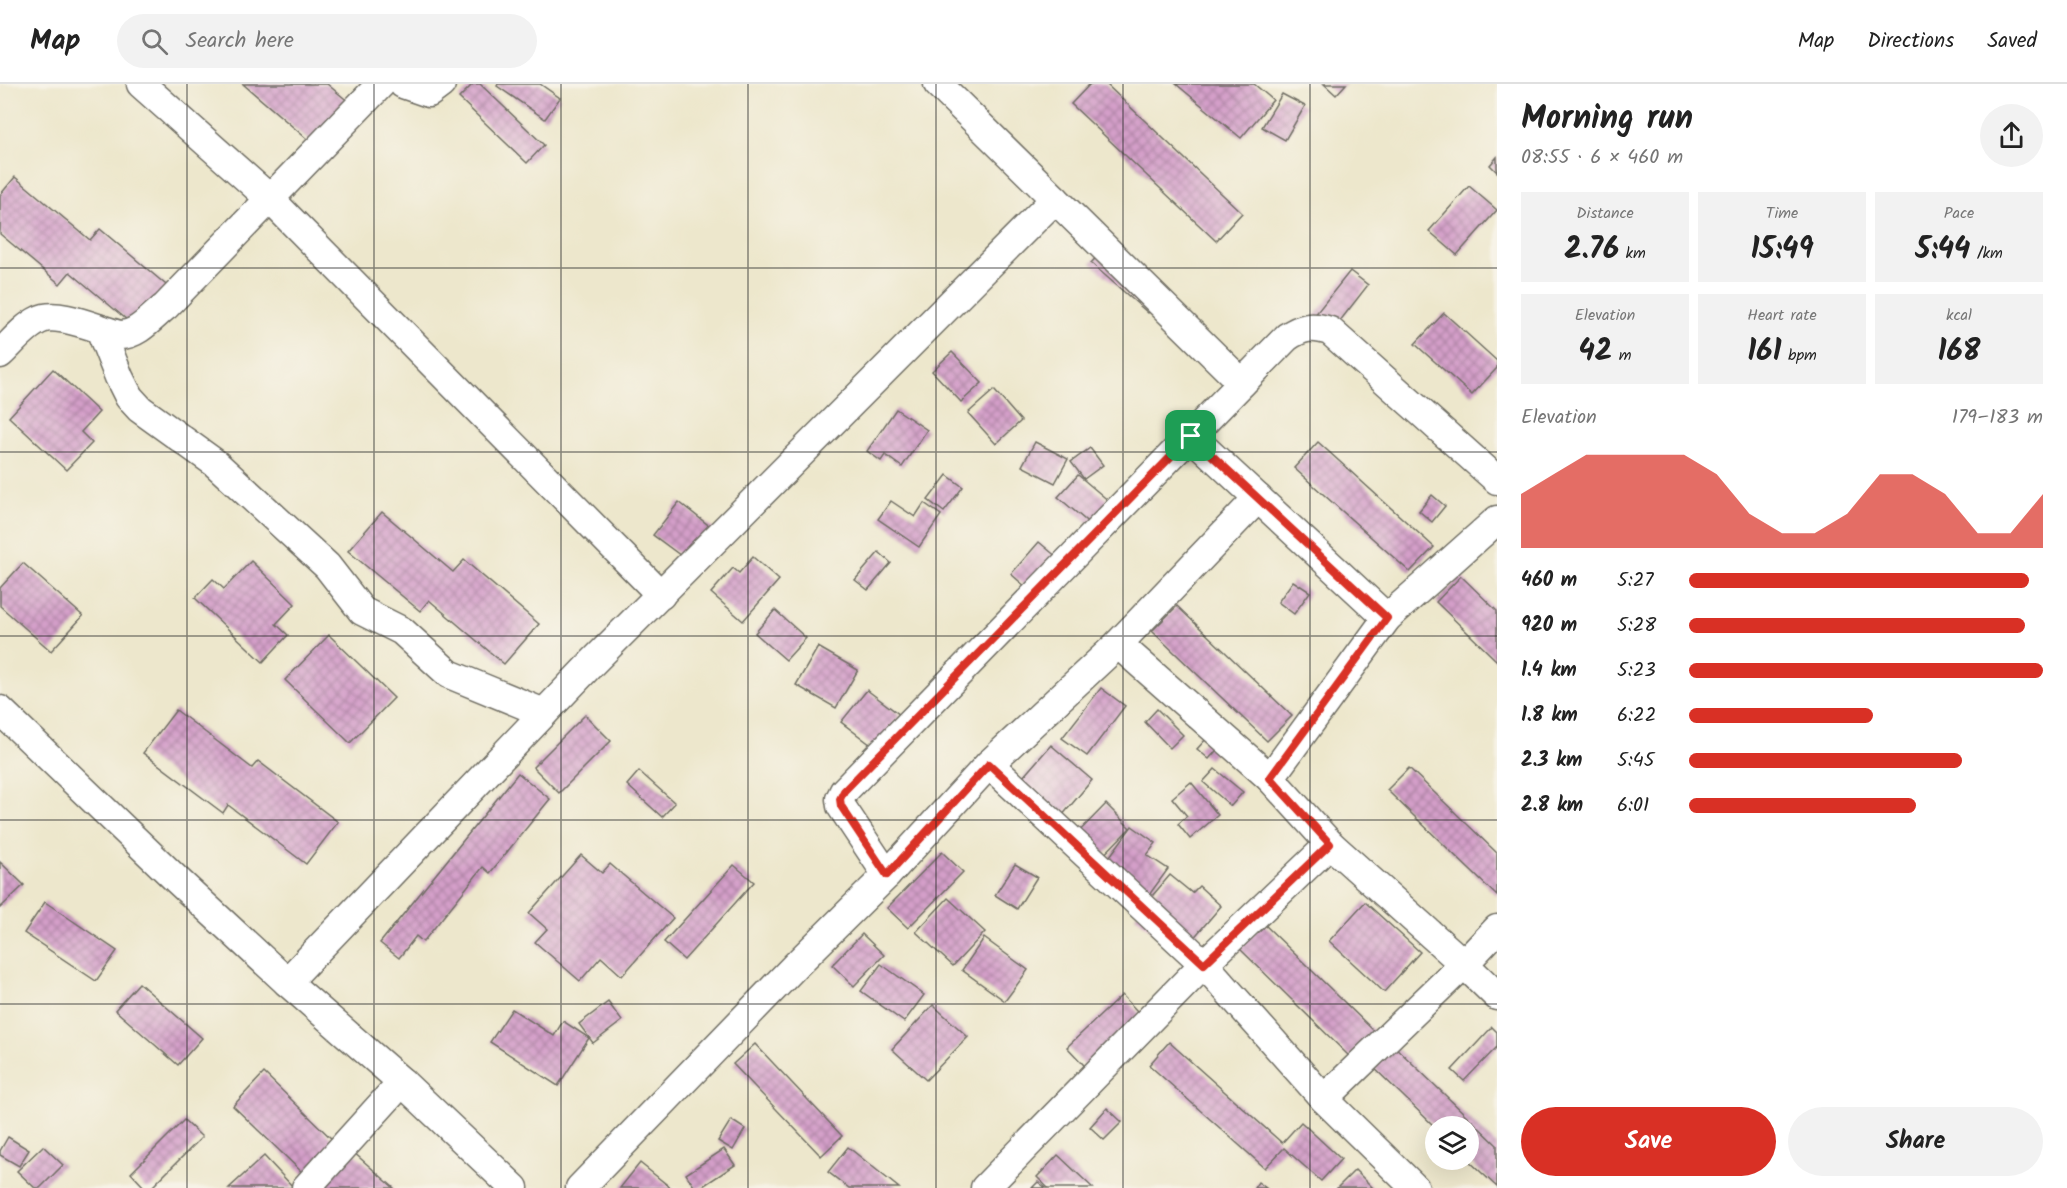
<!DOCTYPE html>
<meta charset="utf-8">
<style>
body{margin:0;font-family:Kalam,sans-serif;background:#f2f2f2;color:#222;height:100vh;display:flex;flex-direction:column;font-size:22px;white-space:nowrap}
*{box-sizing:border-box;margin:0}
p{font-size:20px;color:#767676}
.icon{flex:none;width:33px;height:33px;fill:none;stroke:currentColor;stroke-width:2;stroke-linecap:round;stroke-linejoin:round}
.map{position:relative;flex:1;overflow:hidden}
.side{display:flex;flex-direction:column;background:#fff;width:570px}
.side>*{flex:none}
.buttons{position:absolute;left:1425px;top:1032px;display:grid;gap:12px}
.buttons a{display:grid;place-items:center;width:54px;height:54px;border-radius:50%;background:#fff;box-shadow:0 6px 24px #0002;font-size:30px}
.pin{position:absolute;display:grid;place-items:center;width:51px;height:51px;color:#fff;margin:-26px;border-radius:12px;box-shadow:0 3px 9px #0006}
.round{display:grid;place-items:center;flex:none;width:63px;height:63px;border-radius:32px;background:#f2f2f2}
.head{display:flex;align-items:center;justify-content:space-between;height:102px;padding:0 24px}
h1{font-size:33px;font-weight:700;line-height:45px}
.figures{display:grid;grid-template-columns:repeat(3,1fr);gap:9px;height:102px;padding:6px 24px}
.figures div{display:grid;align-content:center;border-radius:0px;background:#f2f2f2;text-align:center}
.figures b{font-size:30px;font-weight:700}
.figures small{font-size:16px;font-weight:400}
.figures p{font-size:16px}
.chart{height:168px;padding:12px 24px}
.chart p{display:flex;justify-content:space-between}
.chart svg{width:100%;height:108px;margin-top:6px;fill:#d93025;opacity:.7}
.button{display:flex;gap:12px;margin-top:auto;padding:12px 24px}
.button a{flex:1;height:69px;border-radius:36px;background:#d93025;color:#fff;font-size:24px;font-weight:700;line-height:69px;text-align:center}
.button a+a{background:#f2f2f2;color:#222}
ul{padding:0 24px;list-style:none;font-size:20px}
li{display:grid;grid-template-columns:96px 72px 1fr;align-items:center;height:45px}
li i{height:15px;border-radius:8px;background:#d93025}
header{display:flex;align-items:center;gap:36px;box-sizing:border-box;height:84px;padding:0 30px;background:#fff;border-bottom:2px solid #e0e0e0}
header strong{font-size:28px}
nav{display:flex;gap:33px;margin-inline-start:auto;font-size:21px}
.search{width:420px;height:54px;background:#f2f2f2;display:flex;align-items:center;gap:15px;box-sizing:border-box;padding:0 21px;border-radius:33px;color:#767676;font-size:22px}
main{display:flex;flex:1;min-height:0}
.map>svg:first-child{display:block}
</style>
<header>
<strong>Map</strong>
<div class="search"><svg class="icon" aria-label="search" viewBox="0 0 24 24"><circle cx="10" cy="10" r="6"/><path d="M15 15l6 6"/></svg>Search here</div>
<nav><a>Map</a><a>Directions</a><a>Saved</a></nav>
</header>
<main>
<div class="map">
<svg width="1497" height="1104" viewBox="0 0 1497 1104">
<defs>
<pattern id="building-cross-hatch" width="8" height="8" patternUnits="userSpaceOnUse" patternTransform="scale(1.5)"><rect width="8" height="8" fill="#d49fc9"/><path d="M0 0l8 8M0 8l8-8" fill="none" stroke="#ac82a3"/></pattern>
</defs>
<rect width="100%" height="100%" fill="#f7f3e8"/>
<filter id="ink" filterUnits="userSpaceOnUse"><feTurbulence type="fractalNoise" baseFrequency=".0167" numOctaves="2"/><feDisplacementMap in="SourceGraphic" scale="12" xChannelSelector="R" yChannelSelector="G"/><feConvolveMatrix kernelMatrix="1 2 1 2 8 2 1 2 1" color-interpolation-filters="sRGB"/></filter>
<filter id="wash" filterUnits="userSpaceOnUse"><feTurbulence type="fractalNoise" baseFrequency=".008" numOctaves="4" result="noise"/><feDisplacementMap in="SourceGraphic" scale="24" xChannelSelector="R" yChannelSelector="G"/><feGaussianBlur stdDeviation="1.35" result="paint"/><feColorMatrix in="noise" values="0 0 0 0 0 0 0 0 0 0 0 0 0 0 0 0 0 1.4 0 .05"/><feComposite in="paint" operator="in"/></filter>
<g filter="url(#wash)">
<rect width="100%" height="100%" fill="#ede7cc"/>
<g id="blocks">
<g fill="url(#building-cross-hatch)">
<path d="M243,0H327L350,19L314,61Z"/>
<path d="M473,0H480L544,61L527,79L459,14Z"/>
<path d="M498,0H540L560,14L545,35L497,2Z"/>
<path d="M1090,0H1106L1242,129L1216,157L1071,20Z"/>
<path d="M1176,0H1254L1273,16L1241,54Z"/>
<path d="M1324,0H1346L1336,11Z"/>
<path d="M1282,10L1305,22L1285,56L1262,43Z"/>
<path d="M1497,73V88L1490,81Z"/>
<path d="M15,93L90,156L100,145L178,211L145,251L70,188L60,200L0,150V111Z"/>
<path d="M1469,102L1497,126L1457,171L1429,147Z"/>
<path d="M1103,166L1160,215L1148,229L1091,179Z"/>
<path d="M1350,187L1368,201L1329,251L1310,237Z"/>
<path d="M1444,229L1497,277V284L1472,311L1415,260Z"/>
<path d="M952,268L982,299L961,318L932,287Z"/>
<path d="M53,285L99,328L81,348L92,359L66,386L9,333Z"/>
<path d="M994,306L1021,337L996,360L968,329Z"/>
<path d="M896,325L927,346L902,383L885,371L881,377L867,367Z"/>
<path d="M1035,358L1068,375L1055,399L1022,382Z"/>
<path d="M1318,358L1434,463L1410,488L1294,384Z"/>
<path d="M1090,364L1103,381L1084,395L1071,378Z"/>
<path d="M947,391L963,403L944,428L928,416Z"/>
<path d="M1078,391L1110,418L1091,441L1058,413Z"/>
<path d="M1432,411L1445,422L1432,438L1419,427Z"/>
<path d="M891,417L915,433L924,419L941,431L919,463L878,435Z"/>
<path d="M679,418L717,448L692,480L653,451Z"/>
<path d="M382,428L453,488L464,476L539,540L504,580L429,516L420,527L348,467Z"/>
<path d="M1039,458L1064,479L1035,511L1011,490Z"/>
<path d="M879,468L891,479L868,506L855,496Z"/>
<path d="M753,473L779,496L743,537L711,509L733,484L739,489Z"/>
<path d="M251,477L295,520L276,540L288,551L263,578L195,514L213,495L224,505Z"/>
<path d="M23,479L83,532L51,567L0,522V504Z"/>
<path d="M1461,492L1497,527V577L1436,518Z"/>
<path d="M1293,497L1310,508L1294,530L1278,518Z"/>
<path d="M1177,522L1292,632L1267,657L1152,547Z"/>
<path d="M775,526L806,554L786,576L755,549Z"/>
<path d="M329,551L394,614L350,659L285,596Z"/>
<path d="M818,563L858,586L836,624L796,601Z"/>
<path d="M1101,604L1125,622L1087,672L1062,654Z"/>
<path d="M867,606L900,631L875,664L841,638Z"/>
<path d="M1157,625L1183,651L1170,664L1145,638Z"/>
<path d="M176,626L252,684L258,677L338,738L306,780L228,721L223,729L143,669Z"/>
<path d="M585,631L611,657L559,709L533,683Z"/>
<path d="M1217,643L1228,653L1209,675L1197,665Z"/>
<path d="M1051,661L1092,696L1051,745L1009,709Z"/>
<path d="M1409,684L1497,769V812L1387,706Z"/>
<path d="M1215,685L1243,708L1231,722L1203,698Z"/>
<path d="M639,687L675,719L662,733L627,701Z"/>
<path d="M518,689L550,715L490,789L483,783L423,858L416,852L399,874L380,859Z"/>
<path d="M1191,698L1218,731L1190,755L1178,740L1187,732L1172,714Z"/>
<path d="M1106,720L1130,744L1093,782L1069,758Z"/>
<path d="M1132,742L1156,759L1147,771L1168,785L1138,826L1094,794Z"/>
<path d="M942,768L963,788L908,844L887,824Z"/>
<path d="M581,771L602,789L610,780L673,834L622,892L601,873L580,897L535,858L547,845L529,829Z"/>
<path d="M0,778L24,801L0,824Z"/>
<path d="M1015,780L1037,793L1017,825L995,811Z"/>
<path d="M734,781L754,798L684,876L664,858Z"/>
<path d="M1170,791L1192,809L1199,802L1221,822L1180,870L1135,832Z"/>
<path d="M948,814L985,848L953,882L916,848Z"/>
<path d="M45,818L117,867L96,897L24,849Z"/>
<path d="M1365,818L1420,868L1384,908L1329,857Z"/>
<path d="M1263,839L1375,948L1350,973L1239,864Z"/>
<path d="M862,850L884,871L854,902L832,881Z"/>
<path d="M984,854L1028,886L1005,917L962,886Z"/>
<path d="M881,880L924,911L904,938L861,907Z"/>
<path d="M139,899L202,954L178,981L115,926Z"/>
<path d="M1122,911L1153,944L1098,996L1067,963Z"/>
<path d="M608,918L622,937L593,959L579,940Z"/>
<path d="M933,921L968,953L926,996L892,965Z"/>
<path d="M512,925L554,952L563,937L589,954L558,1002L490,958Z"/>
<path d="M1492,943L1497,948V963L1464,997L1452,986Z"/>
<path d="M1389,957L1497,1061V1103L1468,1076V1042H1434L1368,978Z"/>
<path d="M1169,958L1282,1059L1301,1038L1341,1075L1321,1097L1284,1064L1265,1084L1149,981Z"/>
<path d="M755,960L842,1052L821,1072L733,980Z"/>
<path d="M264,989L337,1060L306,1092L233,1022Z"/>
<path d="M1107,1024L1122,1038L1104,1056L1090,1043Z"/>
<path d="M184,1036L202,1053L151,1104H145L131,1089Z"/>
<path d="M731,1036L745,1045L733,1066L718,1057Z"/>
<path d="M8,1053L29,1066L19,1082L0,1071V1067Z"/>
<path d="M43,1062L63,1081L40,1104H35L17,1087Z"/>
<path d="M848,1063L899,1104H849L828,1088Z"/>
<path d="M724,1065L735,1081L700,1104H695L686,1090Z"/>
<path d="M352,1067L394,1104H319Z"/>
<path d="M1058,1071L1093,1104H1048L1037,1093Z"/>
<path d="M264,1072L294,1104H229Z"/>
<path d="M640,1079L671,1104H620Z"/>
<path d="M1355,1086L1373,1104H1337Z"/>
<path d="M1038,1098L1046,1104H1032Z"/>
<path d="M1258,1098L1266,1104H1254Z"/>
</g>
</g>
</g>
<g filter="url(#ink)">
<use href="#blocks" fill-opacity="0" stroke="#6f6d63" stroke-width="1.5"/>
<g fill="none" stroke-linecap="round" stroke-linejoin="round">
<defs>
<g id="minor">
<path d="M141,0L269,114L661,511"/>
<path d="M403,0L429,9L441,0"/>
<path d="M938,0L1242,299"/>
<path d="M100,245L119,293L129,313L140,325L215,379L327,482L362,527L402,547L449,590L544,629"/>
<path d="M0,270C12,259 24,243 39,236C58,226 99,246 120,251C138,251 153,232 166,222L381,0"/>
<path d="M1191,352L1387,534"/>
<path d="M1118,560L1270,694L1330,760L1464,880L1497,912"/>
<path d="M0,626L177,796L287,898L402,998L514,1104"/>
<path d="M989,680L1204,880L1324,1015L1415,1104"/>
<path d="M1270,694L1387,534L1497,436"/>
<path d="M887,791L841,722L840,715L844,707L1287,253C1302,243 1312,241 1330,247L1497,396"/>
<path d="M287,898L589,582L1055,115"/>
<path d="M1324,1015L1464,880L1497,845"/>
<path d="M306,1104L402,998"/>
<path d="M580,1104L796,881L887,791L989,680L1118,560L1258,414"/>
<path d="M985,1104L1204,880L1330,760"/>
</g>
</defs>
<use href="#minor" stroke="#6f6d63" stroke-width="31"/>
<use href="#minor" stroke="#fff" stroke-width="28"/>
</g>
</g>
<g fill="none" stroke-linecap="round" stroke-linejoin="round" filter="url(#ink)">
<defs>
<path id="route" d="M1191,352L1387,534L1270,694L1330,760L1204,880L989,680L887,791L841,722L840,715L844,707Z"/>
</defs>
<use href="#route" stroke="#fff" stroke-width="12"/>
<use href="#route" stroke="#d93025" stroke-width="8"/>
</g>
<path fill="none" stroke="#2b2b2b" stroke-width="1.5" stroke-opacity="0.55" d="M187,0V1104M374,0V1104M561,0V1104M748,0V1104M936,0V1104M1123,0V1104M1310,0V1104M0,184H1497M0,368H1497M0,552H1497M0,736H1497M0,920H1497"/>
</svg>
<div class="buttons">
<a><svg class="icon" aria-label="layers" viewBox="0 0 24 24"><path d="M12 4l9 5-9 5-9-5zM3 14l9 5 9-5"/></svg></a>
</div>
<div class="pin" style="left:1191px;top:352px;background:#1e9e55"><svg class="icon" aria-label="arrive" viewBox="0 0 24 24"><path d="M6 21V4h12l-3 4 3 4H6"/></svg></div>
</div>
<section class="side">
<div class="head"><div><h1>Morning run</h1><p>08:55 · 6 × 460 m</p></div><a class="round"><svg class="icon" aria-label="share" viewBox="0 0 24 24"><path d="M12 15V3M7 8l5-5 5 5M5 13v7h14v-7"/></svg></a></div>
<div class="figures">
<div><p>Distance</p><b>2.76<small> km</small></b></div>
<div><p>Time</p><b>15:49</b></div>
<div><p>Pace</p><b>5:44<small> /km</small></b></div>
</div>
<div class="figures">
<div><p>Elevation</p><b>42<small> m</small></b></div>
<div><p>Heart rate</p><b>161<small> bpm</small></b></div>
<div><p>kcal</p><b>168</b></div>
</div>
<div class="chart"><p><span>Elevation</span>179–183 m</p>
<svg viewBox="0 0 160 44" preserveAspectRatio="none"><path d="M0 44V22L10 14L20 6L30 6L40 6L50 6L60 14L70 30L80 38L90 38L100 30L110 14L120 14L130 22L140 38L150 38L160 22V44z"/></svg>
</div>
<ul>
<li><b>460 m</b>5:27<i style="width:96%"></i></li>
<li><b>920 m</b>5:28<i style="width:95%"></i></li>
<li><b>1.4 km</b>5:23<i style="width:100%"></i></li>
<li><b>1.8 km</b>6:22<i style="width:52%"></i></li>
<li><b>2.3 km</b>5:45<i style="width:77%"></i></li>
<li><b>2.8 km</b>6:01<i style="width:64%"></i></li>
</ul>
<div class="button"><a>Save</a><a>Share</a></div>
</section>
</main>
